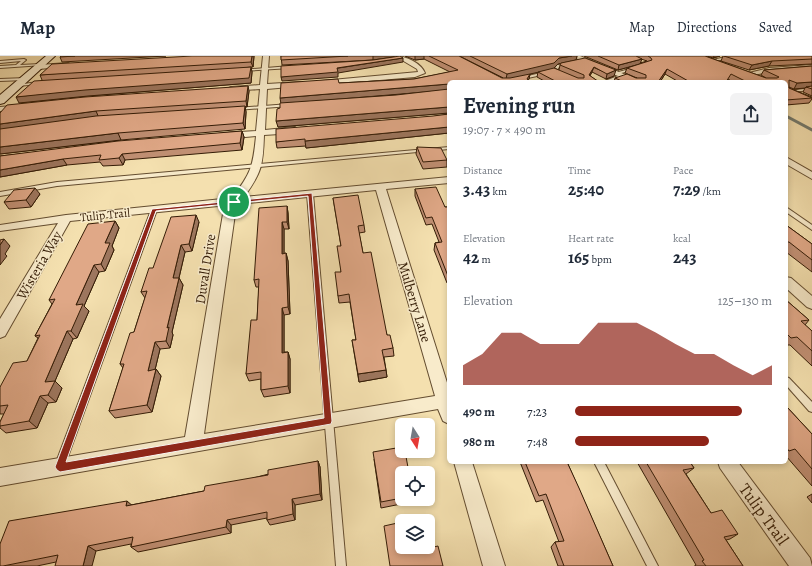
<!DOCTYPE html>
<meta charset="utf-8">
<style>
body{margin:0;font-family:Alegreya,serif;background:#f2f2f3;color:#1f2937;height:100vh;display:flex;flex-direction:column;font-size:15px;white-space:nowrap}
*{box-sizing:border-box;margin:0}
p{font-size:13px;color:#747a83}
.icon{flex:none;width:22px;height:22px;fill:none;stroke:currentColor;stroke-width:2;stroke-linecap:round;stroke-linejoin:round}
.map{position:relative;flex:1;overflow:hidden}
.details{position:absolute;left:447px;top:24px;width:341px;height:384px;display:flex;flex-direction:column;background:#fff;border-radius:6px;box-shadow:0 2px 6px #0003}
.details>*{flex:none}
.needle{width:26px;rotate:169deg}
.controls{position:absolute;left:395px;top:362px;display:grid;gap:8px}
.controls a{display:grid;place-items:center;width:40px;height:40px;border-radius:6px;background:#fff;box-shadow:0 2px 6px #0003;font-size:20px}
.pin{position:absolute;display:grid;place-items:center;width:34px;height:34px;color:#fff;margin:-17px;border:2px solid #fff;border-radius:50%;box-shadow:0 1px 4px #0007}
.round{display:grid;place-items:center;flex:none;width:42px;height:42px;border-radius:6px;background:#f2f2f3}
.overview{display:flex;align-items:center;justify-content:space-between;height:68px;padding:0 16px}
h1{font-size:22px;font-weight:700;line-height:30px}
.stats{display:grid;grid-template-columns:repeat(3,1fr);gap:6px;height:68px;padding:4px 16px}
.stats div{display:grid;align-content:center}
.stats b{font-size:17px;font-weight:700}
.stats small{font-size:11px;font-weight:400}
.stats p{font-size:11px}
.chart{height:112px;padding:8px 16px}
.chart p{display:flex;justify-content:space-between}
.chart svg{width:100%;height:72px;margin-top:4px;fill:#8f2418;opacity:.7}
ul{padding:0 16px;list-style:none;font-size:13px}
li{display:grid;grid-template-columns:64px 48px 1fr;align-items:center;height:30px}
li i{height:10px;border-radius:5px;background:#8f2418}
header{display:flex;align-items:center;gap:24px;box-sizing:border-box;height:56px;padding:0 20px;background:#fff;border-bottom:1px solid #e0e1e3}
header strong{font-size:19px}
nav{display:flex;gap:22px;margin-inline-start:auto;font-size:14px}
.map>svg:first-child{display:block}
</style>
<header>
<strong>Map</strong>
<nav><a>Map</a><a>Directions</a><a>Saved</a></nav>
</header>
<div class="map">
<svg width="812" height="510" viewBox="0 0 812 510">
<rect width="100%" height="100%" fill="#f4e0af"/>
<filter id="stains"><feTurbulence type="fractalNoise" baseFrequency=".005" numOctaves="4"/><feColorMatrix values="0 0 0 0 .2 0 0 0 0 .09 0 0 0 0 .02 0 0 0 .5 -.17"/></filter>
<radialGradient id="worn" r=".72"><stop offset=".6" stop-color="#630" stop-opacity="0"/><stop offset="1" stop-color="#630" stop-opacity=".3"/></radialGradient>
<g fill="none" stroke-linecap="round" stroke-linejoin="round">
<path stroke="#747b6e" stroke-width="3" d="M786,60L812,74"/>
<defs>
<g id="service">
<path d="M730,0L731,2L710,6L708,5Z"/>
<path d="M24,3L26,4L20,9L41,8L43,9L0,12V10L16,9L21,5L0,7V5Z"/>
<path d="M568,7L569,9L559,11L556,16L509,26H502L554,14L557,9Z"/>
<path d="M290,10L291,12L242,15L240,14Z"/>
<path d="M633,12L634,14L617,18L615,17Z"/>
<path d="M26,22L25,24L0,25V23Z"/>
<path d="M38,26L39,28L18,30L16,29Z"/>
<path d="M812,32V34L790,36L788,35Z"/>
<path d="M289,48H290V50L236,54L234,53L236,52Z"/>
<path d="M449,91V93L57,130L0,140V136L57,126Z"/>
<path d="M310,136L313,138L346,510H336L307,138Z"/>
<path d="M786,151L812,169V174L786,156Z"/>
<path d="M154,152L157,154L65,409L63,412L60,413L57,412L55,409L151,154Z"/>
<path d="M786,321L789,322L812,346V356L809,355L786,329Z"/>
<path d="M594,406H604L658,510H647Z"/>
</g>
<g id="minor">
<path d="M263,0H269L267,28L300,26L304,28L300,30L267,33L265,74L295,71L299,74L295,77L264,79C263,109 262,116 244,141L449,121V127L386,133L449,333V368L443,365L438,353L0,430V412L185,381L223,158L228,149L70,165L5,280L0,282V263L58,167L0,175V169L66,159L232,142C251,117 253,111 256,80L224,83L220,80L224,77L256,75L260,33L231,35L227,33L231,31L260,29ZM376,134L435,340L204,378L235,158L239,148Z"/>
<path d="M395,0C406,0 421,7 425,17L415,21L321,29L317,27L321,25L418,16L417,13Z"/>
<path d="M571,0H580L643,26H634L625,22L612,26H602L618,20Z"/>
<path d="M68,7L70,8V10L39,13L36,11L39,9Z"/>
<path d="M812,9V13L769,16L748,20L745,18L769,12Z"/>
<path d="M23,49H26V53L0,55V51Z"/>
<path d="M786,101L812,116V123L786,108Z"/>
<path d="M786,221L791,222L812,240V253L807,251L786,232Z"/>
<path d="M454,406H472L505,510H483Z"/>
<path d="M718,406H738L810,502L812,510H789L720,412Z"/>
</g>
<path id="secondary" d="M46,0H55L4,47L0,48V39Z"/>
</defs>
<use href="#service" stroke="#644d30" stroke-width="2"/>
<use href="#minor" stroke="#644d30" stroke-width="2"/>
<use href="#secondary" stroke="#341c06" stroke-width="2"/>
<use href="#service" fill="#f8ebcb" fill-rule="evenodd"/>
<use href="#minor" fill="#f8ebcb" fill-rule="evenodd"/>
<use href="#secondary" fill="#f8ebcb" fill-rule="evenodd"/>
</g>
<g fill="#c19074" stroke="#341c06" fill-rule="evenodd">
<path d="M61,0H166L62,6L60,1Z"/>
<path d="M254,0L253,11H251L252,16L251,27L88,40L19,47L42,24L40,19Z"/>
<path d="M281,0H394V1L373,4L282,9Z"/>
<path d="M405,0H459L503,22L459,0H577L576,4L614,20L606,23L592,16L590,20L599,26H546L537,21L538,16L530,18L529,23L528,24L449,26V57L278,71L280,52L339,27L414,23L450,16L424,3L415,4ZM566,6L560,9L559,14L554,12L558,8ZM411,37L396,39L360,41Z"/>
<path d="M584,0H705L766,22L761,19L764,14L812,10V40L803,36L805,32L794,33L789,31V32L812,41V43L809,47L786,49V26H733L728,23L727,26H679L665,18L660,26H614L615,22H637L625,17L627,12L633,10L618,14ZM641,3L647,5L640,7Z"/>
<path d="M707,0H720L713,2Z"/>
<path d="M723,0H812V8L769,10L749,14L721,5Z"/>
<path d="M249,35L247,51H245L246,56L245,73L121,84L0,98V57Z"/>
<path d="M449,58V77L306,92V90L277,92L276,86Z"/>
<path d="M242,75L244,81L242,94L125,104L123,109L103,110L100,106L67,109L0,121V100Z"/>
<path d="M417,91L447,104V111L423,113L416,98Z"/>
<path d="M415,133L445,151H449V227H447L434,194L435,187L439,186L432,168L426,169L415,140Z"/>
<path d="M40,138L31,151L9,153L4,146Z"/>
<path d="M333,142L364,169L365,176L359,177L363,197L387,279L393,292L394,300L384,301L386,314L387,321L359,326L352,284H356L350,246L339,247L338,240L341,216V190Z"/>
<path d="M287,150L288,157L289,173H284V198L286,197L288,205L290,258L284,259V296H288L290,303V337L264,341L261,334V323L249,325L246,318L257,264L259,231H256L254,224Z"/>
<path d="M115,165L119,172L112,190L114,194L105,215L99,216L84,250L89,255L77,282L73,283L55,325L62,332L56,346L48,347L37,372L6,377L0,372V366L4,358H0V331L27,305L38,282L35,280L52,248L49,244Z"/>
<path d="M199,166L192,195L185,196L179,222L183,229L172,276L173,279L170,292L160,293L155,314L156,313L161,320L152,356L115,362L109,355L123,312L120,308L134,276L145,242L141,236L153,212Z"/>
<path d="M786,169L812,188V216L786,196Z"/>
<path d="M786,244L809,264L805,269L812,275V310L790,289H786Z"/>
<path d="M786,350L812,378V430L786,400Z"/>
<path d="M374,403L402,417V443H426L381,452Z"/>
<path d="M318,405L320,411L322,444L295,449V464L270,469L267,464V462L231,469V477L138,496L131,491V488L96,495L56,506L37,510H0L131,449L204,435Z"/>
<path d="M520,406H567L613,510H558L551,491L555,486H559L543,444L536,446Z"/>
<path d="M637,406H690L694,412L686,418L711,457L738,478L730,483L726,484L743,510H695V509H696Z"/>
<path d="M812,438V447L807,441Z"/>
</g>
<g fill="#9d765e" stroke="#341c06">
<path d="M252,0H254L253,11L251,6Z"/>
<path d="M373,0H394V1L373,4Z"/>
<path d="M415,0H424V3L415,4Z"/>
<path d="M572,0H577L576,4L558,8L553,13L530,18L529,23L527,26L506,23L507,18L559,2Z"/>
<path d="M714,0H720L713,2Z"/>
<path d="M403,2V6L338,17V21L282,25L281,21Z"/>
<path d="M642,3L640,8L618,14L619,9Z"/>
<path d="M772,5L769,10L749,14L752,9Z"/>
<path d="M251,11L252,16L251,27L88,40L19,47L16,41Z"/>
<path d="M594,11L592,16L587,24L589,19Z"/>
<path d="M667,13L665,18L660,26H658Z"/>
<path d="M616,14L614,20L606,23L607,18Z"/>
<path d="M812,26V31H806L805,32L794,33L797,27Z"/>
<path d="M449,28V34L281,48L280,42Z"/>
<path d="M248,30L249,35L247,51L246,45Z"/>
<path d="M245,50L246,56L245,73L243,67Z"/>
<path d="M449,51V57L278,71L276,65Z"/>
<path d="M96,55L99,62L0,75V68Z"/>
<path d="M449,71V77L306,92L305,85Z"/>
<path d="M242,75L244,81L242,94L240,87Z"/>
<path d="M118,77L121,84L0,98V91Z"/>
<path d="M122,98L125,104L123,109L119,102Z"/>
<path d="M63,103L67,109L0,121V114Z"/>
<path d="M35,132L40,138L31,151L26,144Z"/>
<path d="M287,150L288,157L289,173L287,166Z"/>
<path d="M196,159L199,166L192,195L189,188Z"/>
<path d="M115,165L119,172L112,190L114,194L105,215L101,208L105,187Z"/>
<path d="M282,166L284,173V205L282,198Z"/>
<path d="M4,183L10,190L5,198L7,200L0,209V189Z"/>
<path d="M181,189L185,196L177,230L173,222Z"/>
<path d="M286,197L288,205L290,258L288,251Z"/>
<path d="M94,209L99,216L84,250L89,255L77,282L71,275L76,249Z"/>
<path d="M179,222L183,229L172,276L173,279L170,292L166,285L167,272Z"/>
<path d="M282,252L284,259V304L282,297Z"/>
<path d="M67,275L73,283L55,325L62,332L56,346L48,339L45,326Z"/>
<path d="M155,286L160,293L153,322L148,315Z"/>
<path d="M288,296L290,303V337L288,330Z"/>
<path d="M156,313L161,320L152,356L147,349Z"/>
<path d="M386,314L387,321L359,326L358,318Z"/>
<path d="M40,340L48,347L37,372L29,365Z"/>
<path d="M318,405L320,411L322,444L320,438Z"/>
<path d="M292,443L295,449V464L293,458Z"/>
<path d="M127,445L134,451L126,450Z"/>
<path d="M227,464L231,469V477L226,471Z"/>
<path d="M88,490L96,495L92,510H83Z"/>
</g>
<g fill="#e0a887" stroke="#341c06">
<path d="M61,0H75L60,1Z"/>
<path d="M192,0H252L251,6L40,19L52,8Z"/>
<path d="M281,0H348L281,4Z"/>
<path d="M400,0L403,2L337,12L338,16L281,21V10L373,4Z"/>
<path d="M429,0H459L502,22H510L530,18L527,23L531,26H449V28L280,42L281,27L338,23L339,27L414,23L458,14Z"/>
<path d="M470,0H572L559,2L554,7L507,18Z"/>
<path d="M598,0H636L642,3L619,9Z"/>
<path d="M648,0H705L766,22H777L779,21L764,14L812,10V26L797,27L789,24V32L812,42L786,44V26H747L731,18L726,26H690L667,13L658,26H624L615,22L627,18L636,22H646V19L627,12L652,4L651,2Z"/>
<path d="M724,0H812V3L772,5L752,9Z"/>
<path d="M585,2L616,14L607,18L594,11L589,19L599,26H557L538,16L554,12L578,22H584V19L560,9L561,7Z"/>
<path d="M251,11L249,22L85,34L16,41L34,25Z"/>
<path d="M248,30L246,45L96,55L0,68V57L7,49L85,41Z"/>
<path d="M812,30V33L806,31Z"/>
<path d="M449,33V51L276,65L277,53L280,52V47L396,39Z"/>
<path d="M245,50L243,67L118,77L0,91V73L96,60Z"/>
<path d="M449,58V71L305,85V83L276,86V73L433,60Z"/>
<path d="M242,75L240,87L122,98L119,102L99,104L101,99L63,103L0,114V100L118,85Z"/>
<path d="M417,91L441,92L447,104L423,106Z"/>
<path d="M436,131L445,151H449V220H448L435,187L442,186L432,161L426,162L415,133Z"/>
<path d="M35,132L26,144L4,146L14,134Z"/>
<path d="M358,139L364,169L358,170L363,197L371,196L387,279H390L393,292L382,294L386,314L358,318L352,284H356L349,238L338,240L335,216H341L337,190H341L333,142Z"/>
<path d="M287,150V166H282V198L286,197L288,251L282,252V297L288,296V330L261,334V316L246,318L251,264H257L259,223L254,224L259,152Z"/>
<path d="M196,159L189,188L181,189L173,222H179L167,272L169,271L166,285L155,286L148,315L156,313L147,349L109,355L124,308H120L130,277L134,276L147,235L141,236L149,212H153L171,161Z"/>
<path d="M115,165L105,187H110L101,208L94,209L76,249L83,248L71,275H67L45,326L55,325L48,339L40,340L29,365L0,370V366L8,349L0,350V331L13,307L27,305L40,279L35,280L55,243L49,244L88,168Z"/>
<path d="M786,169L812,188V204L789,186H786Z"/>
<path d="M4,183L0,189V184Z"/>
<path d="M786,244L809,264L801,265L812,275V295L797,281L791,282L786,277Z"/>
<path d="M786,350L812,378V413L795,393L789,395L786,391Z"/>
<path d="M402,391V395H405L409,417H402V442L381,446L373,396Z"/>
<path d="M318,405L320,438L292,443L293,458L267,464V456L227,464L226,471L131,491L133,481L88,490L83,510H55L58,499L3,510H0V488L9,465L127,445L126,450L204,435L205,430L268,419V414Z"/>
<path d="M525,406H567L579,432L613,510H564L555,486L564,485L546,438L539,440Z"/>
<path d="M646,406H690L694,412L683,414L711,457L722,454L738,478L724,481L743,510H706L702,505L704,504Z"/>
<path d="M419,463V465H409Z"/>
<path d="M402,466V491H425V493L438,490L443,510H390L384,470Z"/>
</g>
<path fill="#8f2418" stroke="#fff" fill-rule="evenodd" d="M312,137L332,365L331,368L60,416L57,414L55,411L152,153ZM308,140L324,362L66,406L156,155Z"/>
<g text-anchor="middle" stroke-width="3" stroke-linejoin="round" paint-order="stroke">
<g font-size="12" fill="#341c06" stroke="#f8ebcb">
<text transform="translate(105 159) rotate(-6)" y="4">Tulip Trail</text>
</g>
<g font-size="14" fill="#341c06" stroke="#f8ebcb">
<text transform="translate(39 209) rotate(-60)" y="5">Wisteria Way</text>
<text transform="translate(205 213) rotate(-81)" y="5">Duvall Drive</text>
<text transform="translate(415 246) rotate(73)" y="5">Mulberry Lane</text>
</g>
<g font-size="17" fill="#341c06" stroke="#f8ebcb">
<text transform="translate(764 458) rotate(54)" y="6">Tulip Trail</text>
</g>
</g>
<rect width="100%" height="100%" filter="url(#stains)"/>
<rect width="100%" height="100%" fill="url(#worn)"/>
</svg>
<div class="controls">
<a><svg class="needle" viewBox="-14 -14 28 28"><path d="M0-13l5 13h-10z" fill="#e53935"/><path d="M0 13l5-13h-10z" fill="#747a83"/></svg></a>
<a><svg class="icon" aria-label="locate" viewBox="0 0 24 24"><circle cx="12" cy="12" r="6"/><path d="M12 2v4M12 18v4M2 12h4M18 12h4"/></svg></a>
<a><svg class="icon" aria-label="layers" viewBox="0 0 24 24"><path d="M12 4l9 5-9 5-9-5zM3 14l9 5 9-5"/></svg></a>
</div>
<div class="pin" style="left:234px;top:146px;background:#1e9e55"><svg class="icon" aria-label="arrive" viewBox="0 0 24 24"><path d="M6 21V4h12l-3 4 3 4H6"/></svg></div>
<section class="details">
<div class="overview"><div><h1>Evening run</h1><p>19:07 · 7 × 490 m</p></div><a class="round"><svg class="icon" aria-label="share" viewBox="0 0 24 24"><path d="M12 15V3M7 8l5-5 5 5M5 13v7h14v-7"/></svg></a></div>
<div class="stats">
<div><p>Distance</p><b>3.43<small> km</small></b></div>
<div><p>Time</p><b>25:40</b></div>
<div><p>Pace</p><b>7:29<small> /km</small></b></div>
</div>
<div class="stats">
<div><p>Elevation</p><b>42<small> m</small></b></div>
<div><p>Heart rate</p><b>165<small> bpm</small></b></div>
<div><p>kcal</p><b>243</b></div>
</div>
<div class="chart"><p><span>Elevation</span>125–130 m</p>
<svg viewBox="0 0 160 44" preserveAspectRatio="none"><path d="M0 44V32L10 25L20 12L30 12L40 19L50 19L60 19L70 6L80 6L90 6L100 12L110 19L120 25L130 25L140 32L150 38L160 32V44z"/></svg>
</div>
<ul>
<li><b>490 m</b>7:23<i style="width:85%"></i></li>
<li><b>980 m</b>7:48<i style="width:68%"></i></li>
</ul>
</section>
</div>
